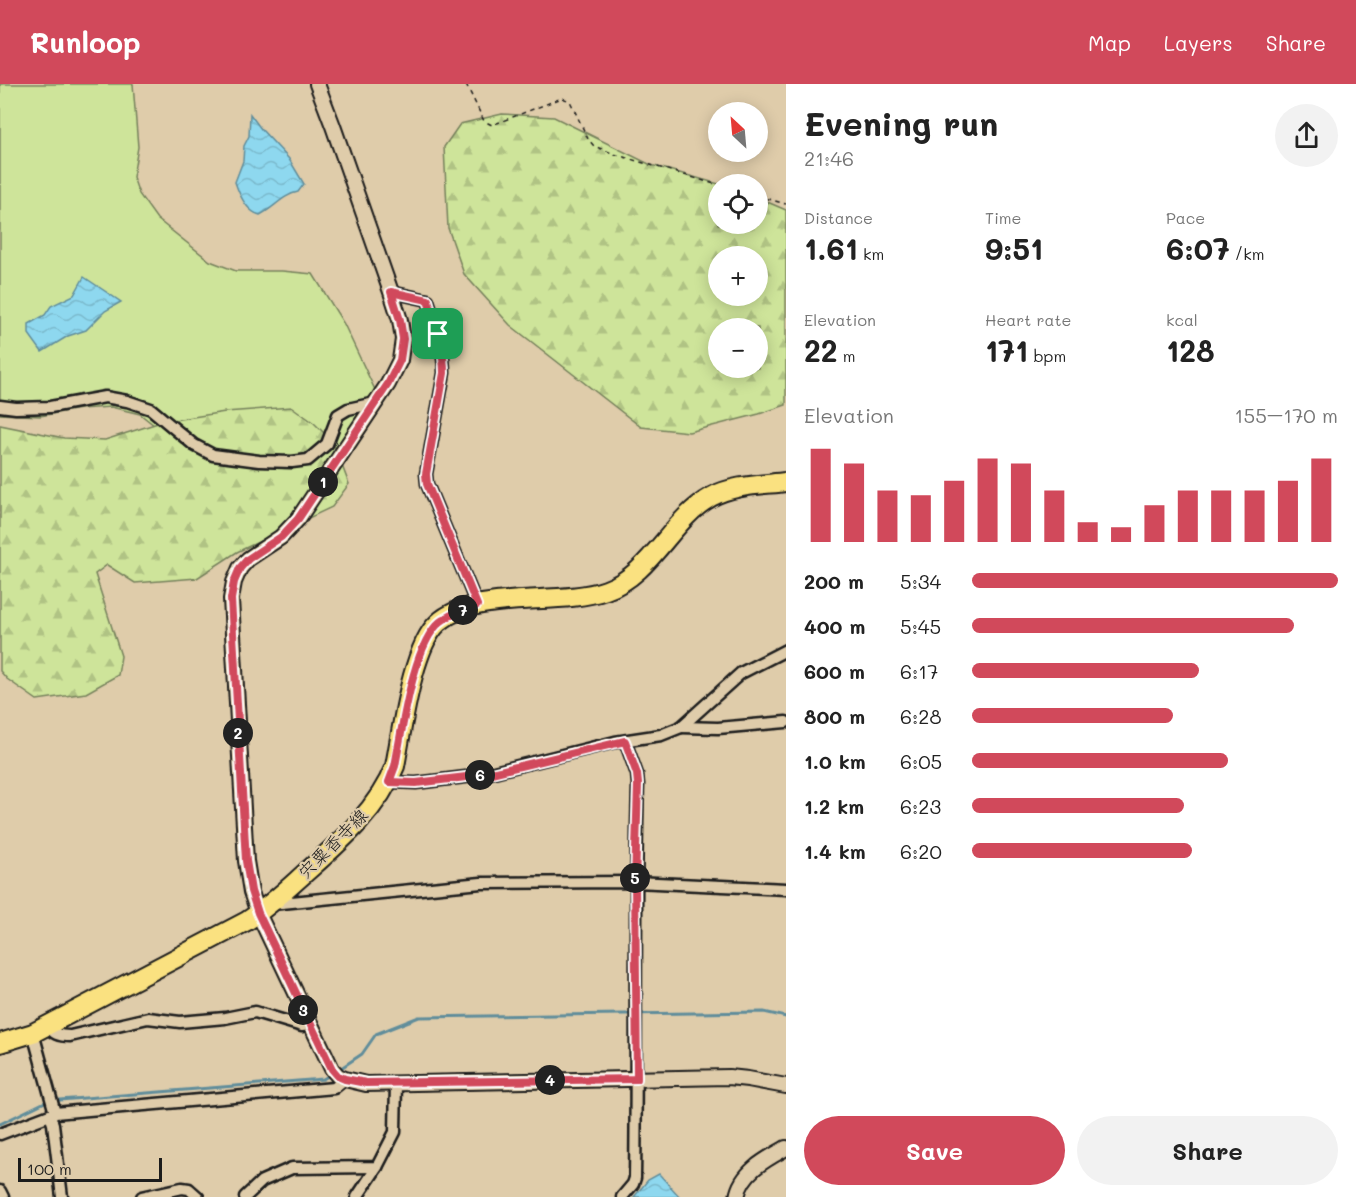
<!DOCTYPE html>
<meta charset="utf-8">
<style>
body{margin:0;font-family:Mali,"Klee One",sans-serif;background:#f2f2f2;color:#222;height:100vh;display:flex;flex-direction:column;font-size:22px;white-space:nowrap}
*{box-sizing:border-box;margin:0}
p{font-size:20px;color:#767676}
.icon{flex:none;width:33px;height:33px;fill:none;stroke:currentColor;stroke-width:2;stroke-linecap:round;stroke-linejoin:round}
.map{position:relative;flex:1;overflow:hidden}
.side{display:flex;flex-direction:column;background:#fff;width:570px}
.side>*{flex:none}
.needle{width:39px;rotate:334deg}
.buttons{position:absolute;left:708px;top:18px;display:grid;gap:12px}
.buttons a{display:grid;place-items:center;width:60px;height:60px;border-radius:50%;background:#fff;box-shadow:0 3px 15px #0003;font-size:30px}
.scale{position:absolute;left:18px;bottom:15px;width:144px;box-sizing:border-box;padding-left:6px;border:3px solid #1c1c1c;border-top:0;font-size:16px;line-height:21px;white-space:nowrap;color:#1c1c1c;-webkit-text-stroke:4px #dfccaa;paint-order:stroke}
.pin{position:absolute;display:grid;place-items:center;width:51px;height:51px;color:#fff;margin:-26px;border-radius:12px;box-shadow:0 3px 9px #0006}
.km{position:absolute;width:30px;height:30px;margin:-15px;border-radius:50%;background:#222;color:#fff;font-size:16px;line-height:30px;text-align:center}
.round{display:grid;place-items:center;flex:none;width:63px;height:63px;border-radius:32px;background:#f2f2f2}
.head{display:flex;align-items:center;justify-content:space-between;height:102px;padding:0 18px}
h1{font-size:33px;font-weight:800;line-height:45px}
.stats{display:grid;grid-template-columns:repeat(3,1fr);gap:9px;height:102px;padding:6px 18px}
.stats div{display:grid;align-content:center}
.stats b{font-size:30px;font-weight:800}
.stats small{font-size:16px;font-weight:400}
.stats p{font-size:16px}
.chart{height:168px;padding:12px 18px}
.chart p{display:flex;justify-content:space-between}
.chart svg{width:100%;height:108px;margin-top:6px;stroke:#d1495b;stroke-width:6}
.button{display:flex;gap:12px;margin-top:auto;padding:12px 18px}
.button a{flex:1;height:69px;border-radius:36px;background:#d1495b;color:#fff;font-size:24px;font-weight:800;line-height:69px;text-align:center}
.button a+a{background:#f2f2f2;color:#222}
ul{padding:0 18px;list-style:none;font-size:20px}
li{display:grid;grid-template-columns:96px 72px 1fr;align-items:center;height:45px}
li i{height:15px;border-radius:8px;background:#d1495b}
header{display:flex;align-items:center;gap:36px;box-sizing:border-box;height:84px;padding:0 30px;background:#d1495b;color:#fff}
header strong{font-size:28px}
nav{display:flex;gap:33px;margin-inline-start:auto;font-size:21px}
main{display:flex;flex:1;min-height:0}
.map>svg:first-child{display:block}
</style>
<header>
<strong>Runloop</strong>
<nav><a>Map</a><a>Layers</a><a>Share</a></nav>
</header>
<main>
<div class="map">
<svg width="786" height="1113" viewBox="0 0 786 1113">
<defs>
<pattern id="forest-firs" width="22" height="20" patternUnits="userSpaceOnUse" patternTransform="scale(1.5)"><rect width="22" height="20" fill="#cee49a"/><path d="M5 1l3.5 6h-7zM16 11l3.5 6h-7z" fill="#b0c384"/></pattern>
<pattern id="water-waves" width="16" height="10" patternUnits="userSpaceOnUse" patternTransform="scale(1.5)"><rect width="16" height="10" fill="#8ed8ef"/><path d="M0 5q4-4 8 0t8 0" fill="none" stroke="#7ab9cc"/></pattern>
</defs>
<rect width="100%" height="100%" fill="#dfccaa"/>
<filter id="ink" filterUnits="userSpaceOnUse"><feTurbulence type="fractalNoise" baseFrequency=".0167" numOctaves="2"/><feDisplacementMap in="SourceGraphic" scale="12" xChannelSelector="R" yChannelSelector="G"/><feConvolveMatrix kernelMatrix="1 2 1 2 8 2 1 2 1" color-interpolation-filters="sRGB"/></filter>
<g filter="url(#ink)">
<path fill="#cee49a" stroke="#75805b" stroke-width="1.5" d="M0,0H133L138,63L133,93L139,110L157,135L210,177L236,187H282L313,190L344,240L376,308L331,375L159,345L140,330L111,323L80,325L40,332L0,330Z"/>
<g fill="url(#forest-firs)" stroke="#75805b" stroke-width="1.5" fill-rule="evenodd">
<path d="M502,30L554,33L651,81L719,100L718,140H758V114L786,126V321L759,330L689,348L641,343L510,241L464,190L448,144L444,63L460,40ZM718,172H758V212H718ZM718,244H758V284H718Z"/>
<path d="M292,323L314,339L333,358L349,400L332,423L237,468L197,494L135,499L107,481L95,490L121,572L118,591L86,609L37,616L7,595L0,587V341L64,354L105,356L161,338L225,328Z"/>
</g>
<g fill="url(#water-waves)" stroke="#608d9b" stroke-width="1.5">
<path d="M250,30L261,45L289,75L304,100L298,108C283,111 274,124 260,131C247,128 239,110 235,98L243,77L244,62L249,52Z"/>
<path d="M84,193L121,218L105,227L86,246L68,252L42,268L29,250V240L45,231L51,222L74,211Z"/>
<path d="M659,1090L680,1113H634L648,1096Z"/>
</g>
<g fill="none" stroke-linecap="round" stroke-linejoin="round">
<g stroke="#608d9b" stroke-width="3">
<path d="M338,986L362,970L376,950L419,933L764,928L786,933"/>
<path d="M0,1040L47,1017L323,995L330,991"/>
</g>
<defs>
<g id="minor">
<path d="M391,208L428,216C435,240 444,264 444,289L426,390L427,400L477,521"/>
<path d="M0,322L16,324L50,323L105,313L127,317L151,325L194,361L213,371L259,377L292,378L308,376L327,360L338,331L348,325L375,319"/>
<path d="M681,643L718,644L786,638"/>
<path d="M389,698L416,699L482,691L615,658L661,651L681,643L741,589L786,566"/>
<path d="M272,820L481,799L635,798L786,805"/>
<path d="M47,941C53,950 59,952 70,952L148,934L180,938L225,934L255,928L302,942L311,941"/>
<path d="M33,949L55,1029"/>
<path d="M50,1031L53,1040L62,1113"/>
<path d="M0,1050L55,1029L334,1004L345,995"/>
<path d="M0,1107L3,1113"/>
<path d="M142,1113L182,1104L189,1105L198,1113"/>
<path d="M245,1113L262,1097L292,1084L377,1083L395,1048L396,999"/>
<path d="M357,1113L377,1083"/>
<path d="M622,1113L633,1100L635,1094C637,962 634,831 638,700L637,690L625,657"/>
</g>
<g id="tertiary">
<path d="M317,0L333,42L391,208L400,236L403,255L400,276L388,300L298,435L281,453L248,475L240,484L234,498L231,515L246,777L251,808L258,829L332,985L338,992L345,995L366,1000L729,993L748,995L786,1002"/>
<path d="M737,1113C741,1088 766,1075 786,1064"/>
</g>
<path id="primary" d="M0,959L33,949L247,837C268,823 285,807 304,790C339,759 378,726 395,682C402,646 412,563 438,539C475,505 558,523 606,506C652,490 670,436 711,413C733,401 761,401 786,398"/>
</defs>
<use href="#minor" stroke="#1c1c1c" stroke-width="15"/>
<use href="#tertiary" stroke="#1c1c1c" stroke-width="18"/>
<use href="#primary" stroke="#1c1c1c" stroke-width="22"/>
<g stroke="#1c1c1c" stroke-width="1.5" stroke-dasharray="4.5 4.5" stroke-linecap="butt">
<path d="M466,0L484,37L492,41L562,14L570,17L588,55L594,62L617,71L718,101"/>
<path d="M758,112L786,120"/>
</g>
<use href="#minor" stroke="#dfccaa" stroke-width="10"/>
<use href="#tertiary" stroke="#dfccaa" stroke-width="14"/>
<use href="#primary" stroke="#fae180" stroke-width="18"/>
</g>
</g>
<g fill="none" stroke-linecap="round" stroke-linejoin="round" filter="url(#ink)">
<defs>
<path id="route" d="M391,208L428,216C435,240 444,264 444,289L426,390L427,400L477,521C464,526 451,529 440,538C413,560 402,647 395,682L389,698L416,699L483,691L625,657L637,690L638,700L635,798L637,995L366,999L345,995L338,992L332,985L258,829L251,807L246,777L231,515L234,498L240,484L248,475L281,453L298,435L388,300L400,276L403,255L400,236Z"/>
</defs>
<use href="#route" stroke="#fff" stroke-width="12"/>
<use href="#route" stroke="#d1495b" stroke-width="8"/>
</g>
<g text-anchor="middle" stroke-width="4.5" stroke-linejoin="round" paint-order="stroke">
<g font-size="18" fill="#1c1c1c" stroke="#dfccaa">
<text transform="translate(333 760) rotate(-45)" y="6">宍粟香寺線</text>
</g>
</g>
</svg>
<div class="buttons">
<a><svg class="needle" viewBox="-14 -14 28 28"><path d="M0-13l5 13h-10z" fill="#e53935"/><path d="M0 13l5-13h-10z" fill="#767676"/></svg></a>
<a><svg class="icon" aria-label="locate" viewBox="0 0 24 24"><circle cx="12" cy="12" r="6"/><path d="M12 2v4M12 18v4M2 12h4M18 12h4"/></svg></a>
<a>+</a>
<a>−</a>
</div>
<div class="scale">100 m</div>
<div class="pin" style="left:438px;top:250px;background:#1e9e55"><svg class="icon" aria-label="arrive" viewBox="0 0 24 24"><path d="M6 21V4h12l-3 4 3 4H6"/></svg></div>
<b class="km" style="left:323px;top:398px">1</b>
<b class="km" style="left:238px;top:649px">2</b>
<b class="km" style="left:303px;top:926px">3</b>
<b class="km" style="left:550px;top:996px">4</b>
<b class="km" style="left:635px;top:794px">5</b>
<b class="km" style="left:480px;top:691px">6</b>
<b class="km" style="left:463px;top:526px">7</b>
</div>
<section class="side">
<div class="head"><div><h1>Evening run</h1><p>21:46</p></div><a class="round"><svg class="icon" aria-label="share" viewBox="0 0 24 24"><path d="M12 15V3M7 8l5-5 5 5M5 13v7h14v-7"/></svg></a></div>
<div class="stats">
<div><p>Distance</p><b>1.61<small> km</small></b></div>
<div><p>Time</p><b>9:51</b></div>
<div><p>Pace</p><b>6:07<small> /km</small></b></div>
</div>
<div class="stats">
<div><p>Elevation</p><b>22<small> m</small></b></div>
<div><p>Heart rate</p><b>171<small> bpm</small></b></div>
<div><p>kcal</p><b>128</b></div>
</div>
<div class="chart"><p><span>Elevation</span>155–170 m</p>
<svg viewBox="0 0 160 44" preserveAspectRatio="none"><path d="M5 44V6M15 44V12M25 44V23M35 44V25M45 44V19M55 44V10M65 44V12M75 44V23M85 44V36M95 44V38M105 44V29M115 44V23M125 44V23M135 44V23M145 44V19M155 44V10"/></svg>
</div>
<ul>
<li><b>200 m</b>5:34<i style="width:100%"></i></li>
<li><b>400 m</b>5:45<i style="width:88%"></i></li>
<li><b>600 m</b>6:17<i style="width:62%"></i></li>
<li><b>800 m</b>6:28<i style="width:55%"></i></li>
<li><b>1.0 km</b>6:05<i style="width:70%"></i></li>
<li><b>1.2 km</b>6:23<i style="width:58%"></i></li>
<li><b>1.4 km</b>6:20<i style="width:60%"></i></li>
</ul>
<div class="button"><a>Save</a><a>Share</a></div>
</section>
</main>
